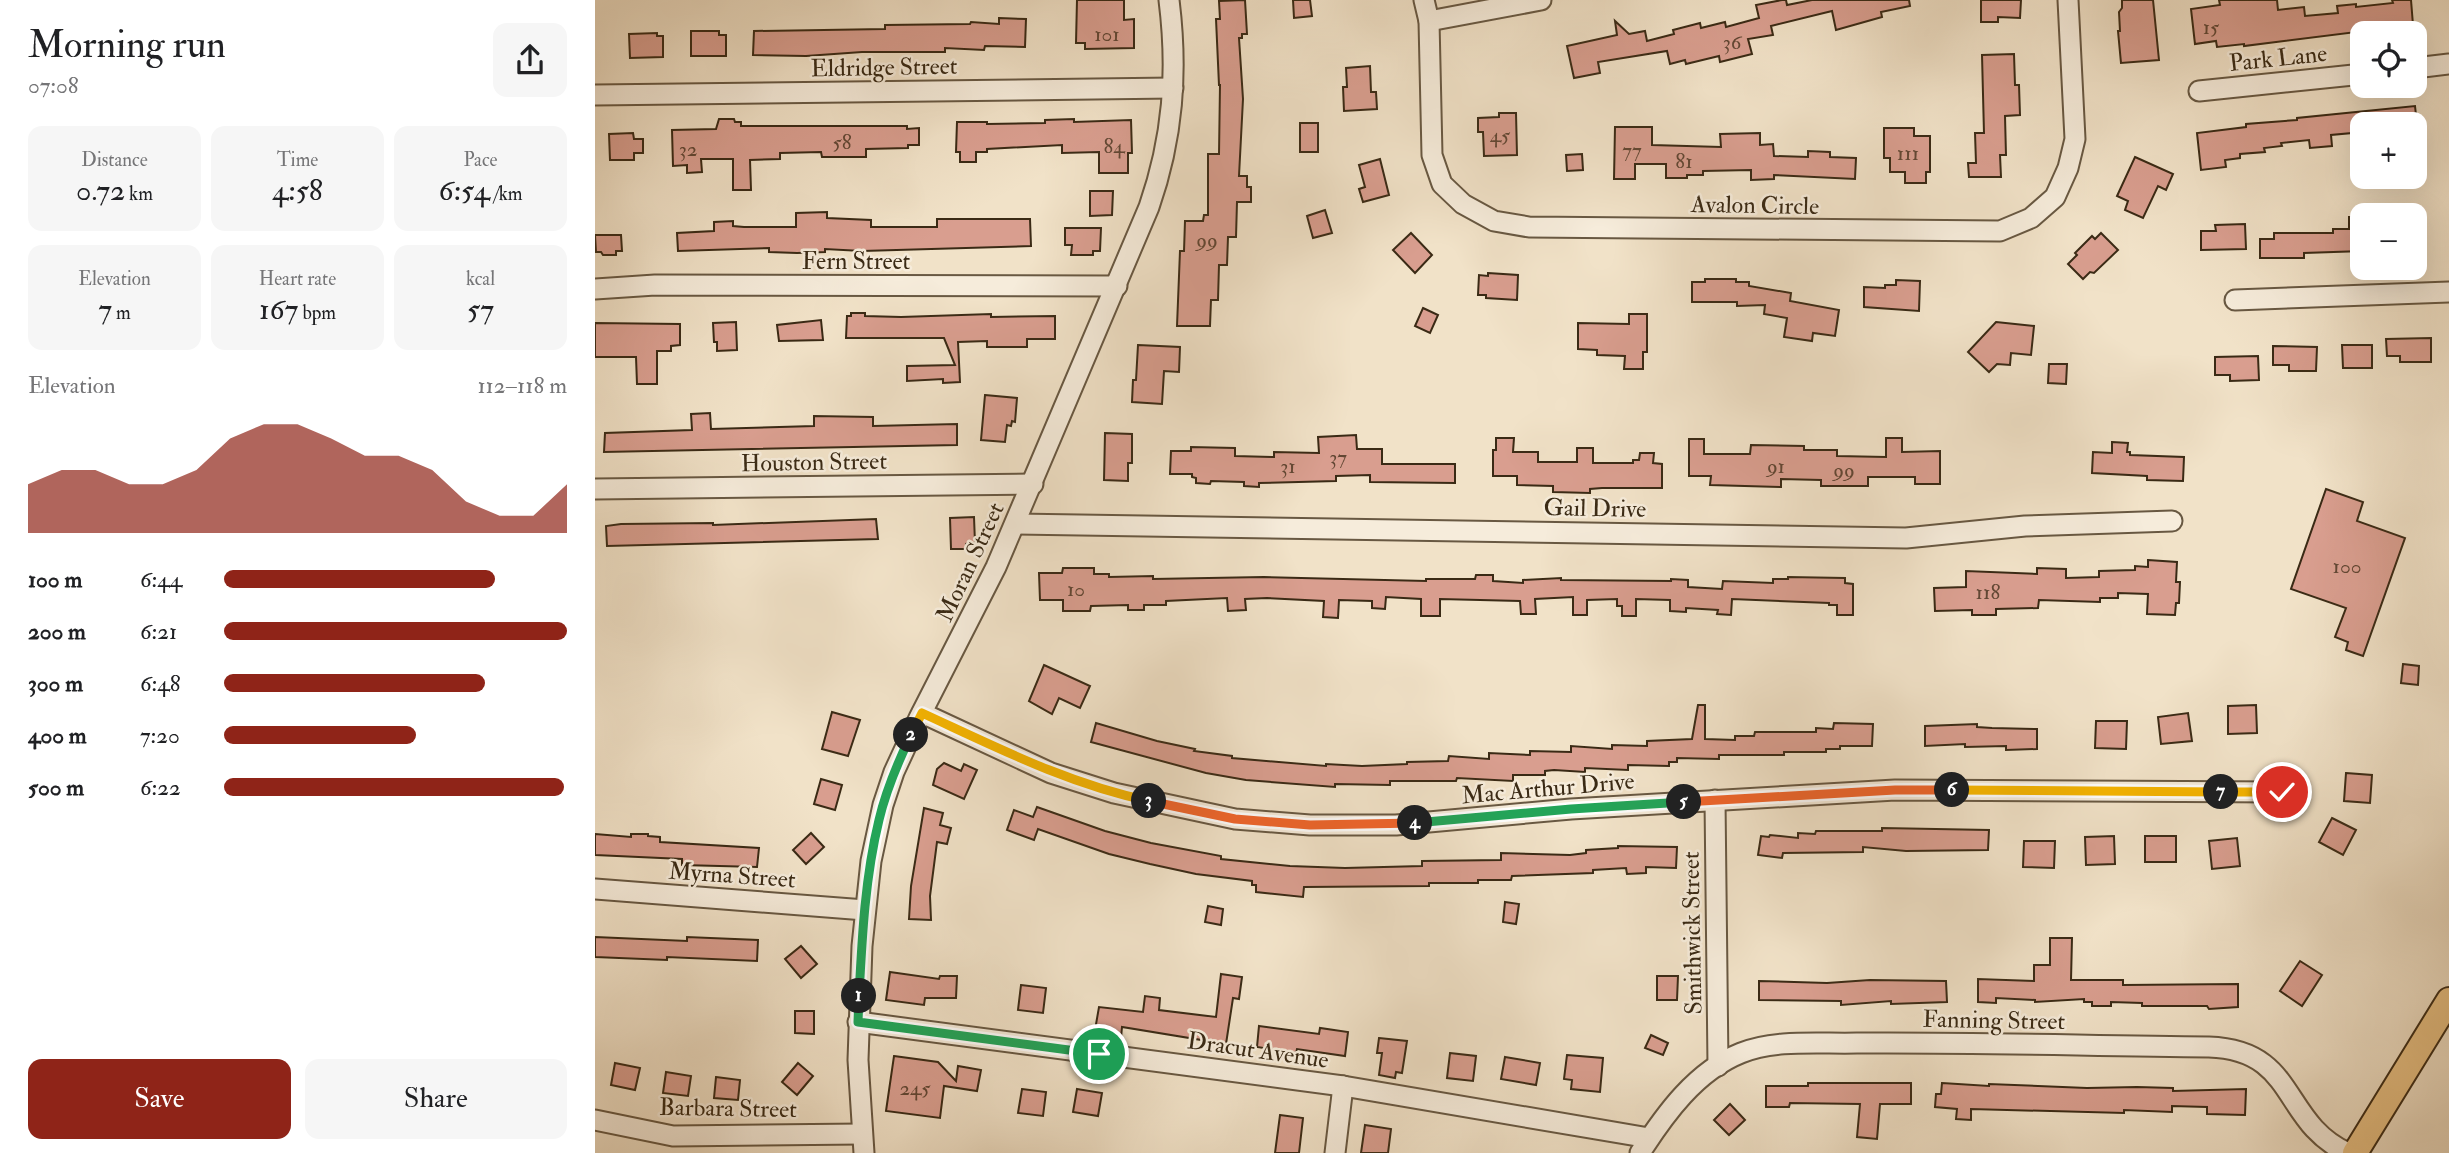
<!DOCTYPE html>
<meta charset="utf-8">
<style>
body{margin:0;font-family:"IM FELL Double Pica",serif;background:#f6f6f6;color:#202124;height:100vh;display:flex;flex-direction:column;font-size:26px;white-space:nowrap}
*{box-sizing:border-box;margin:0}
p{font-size:23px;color:#757577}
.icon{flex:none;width:38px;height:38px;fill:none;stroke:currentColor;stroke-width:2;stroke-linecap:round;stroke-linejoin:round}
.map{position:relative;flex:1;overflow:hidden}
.side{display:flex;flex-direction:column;background:#fff;width:595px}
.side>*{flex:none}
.tools{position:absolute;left:1755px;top:21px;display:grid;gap:14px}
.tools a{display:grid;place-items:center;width:77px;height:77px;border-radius:14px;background:#fff;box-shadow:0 7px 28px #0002;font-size:35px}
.pin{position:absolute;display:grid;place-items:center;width:60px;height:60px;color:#fff;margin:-30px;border:4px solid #fff;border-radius:50%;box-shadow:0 2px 7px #0007}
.km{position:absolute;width:35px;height:35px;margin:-18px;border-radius:50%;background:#222;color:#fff;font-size:19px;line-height:35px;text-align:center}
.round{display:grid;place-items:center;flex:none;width:74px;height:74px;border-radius:14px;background:#f6f6f6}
.summary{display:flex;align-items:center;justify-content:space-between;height:119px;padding:0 28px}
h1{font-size:38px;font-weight:600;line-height:52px}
.stats{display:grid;grid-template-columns:repeat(3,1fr);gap:10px;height:119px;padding:7px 28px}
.stats div{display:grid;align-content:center;border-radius:14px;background:#f6f6f6;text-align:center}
.stats b{font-size:30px;font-weight:600}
.stats small{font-size:19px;font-weight:400}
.stats p{font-size:19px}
.chart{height:196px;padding:14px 28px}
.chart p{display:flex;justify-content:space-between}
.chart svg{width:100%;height:126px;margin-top:7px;fill:#8f2418;opacity:.7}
.action{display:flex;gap:14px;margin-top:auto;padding:14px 28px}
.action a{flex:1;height:80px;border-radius:14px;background:#8f2418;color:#fff;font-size:28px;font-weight:600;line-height:80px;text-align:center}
.action a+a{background:#f6f6f6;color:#202124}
ul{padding:0 28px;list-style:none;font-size:23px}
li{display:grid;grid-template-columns:112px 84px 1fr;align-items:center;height:52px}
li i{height:18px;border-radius:9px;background:#8f2418}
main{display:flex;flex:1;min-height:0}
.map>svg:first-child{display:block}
</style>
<main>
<section class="side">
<div class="summary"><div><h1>Morning run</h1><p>07:08</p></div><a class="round"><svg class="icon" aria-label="share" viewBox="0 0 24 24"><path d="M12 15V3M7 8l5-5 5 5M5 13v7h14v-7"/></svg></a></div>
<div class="stats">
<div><p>Distance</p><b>0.72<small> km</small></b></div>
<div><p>Time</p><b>4:58</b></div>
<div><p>Pace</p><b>6:54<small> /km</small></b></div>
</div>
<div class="stats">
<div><p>Elevation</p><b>7<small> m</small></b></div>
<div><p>Heart rate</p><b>167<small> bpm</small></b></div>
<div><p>kcal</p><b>57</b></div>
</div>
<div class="chart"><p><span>Elevation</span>112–118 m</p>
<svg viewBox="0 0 160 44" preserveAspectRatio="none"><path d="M0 44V27L10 22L20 22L30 27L40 27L50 22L60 11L70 6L80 6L90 11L100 17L110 17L120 22L130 33L140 38L150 38L160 27V44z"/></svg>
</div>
<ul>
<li><b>100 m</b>6:44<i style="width:79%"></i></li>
<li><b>200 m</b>6:21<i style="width:100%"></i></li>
<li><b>300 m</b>6:48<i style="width:76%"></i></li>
<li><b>400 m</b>7:20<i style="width:56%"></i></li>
<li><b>500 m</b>6:22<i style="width:99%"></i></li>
</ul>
<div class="action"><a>Save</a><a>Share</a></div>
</section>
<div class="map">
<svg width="1854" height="1153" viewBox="0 0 1854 1153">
<rect width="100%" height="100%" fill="#f1e2c8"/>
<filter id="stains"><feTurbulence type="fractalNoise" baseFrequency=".00286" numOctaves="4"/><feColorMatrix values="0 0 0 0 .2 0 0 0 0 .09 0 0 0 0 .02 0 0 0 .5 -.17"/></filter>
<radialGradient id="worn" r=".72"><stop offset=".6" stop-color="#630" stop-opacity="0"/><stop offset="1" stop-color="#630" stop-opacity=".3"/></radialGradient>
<g fill="#d99e8f" stroke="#3a2a15" stroke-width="2">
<path d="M482,0H529V20L539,19V48L490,49V43H481Z"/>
<path d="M650,0L652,34H647V38H644L648,99L644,176H652V187H656V202H642L641,237H633L632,265H624L623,300H616L615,326H582L585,251H589L590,221H608L609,215H613V154H624L625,85H624L621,19H625L624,1Z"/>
<path d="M698,0H715L717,16L699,18Z"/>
<path d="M1187,0H1191L1192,5L1217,0H1314L1315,6L1286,12L1287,17L1241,30L1237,11L1176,26L1178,35L1153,39L1157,54L1125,62L1124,56L1091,64L1090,60L1075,64L1072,51L1003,62L1005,73L979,78L972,46L1022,35L1020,21L1034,34L1050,31L1052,41L1079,34L1078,30L1105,23L1106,28L1130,22L1131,27L1164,18L1161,5Z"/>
<path d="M1386,0H1426L1425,18L1403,17V22H1386Z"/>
<path d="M1527,0H1558L1564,60L1526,63L1523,31H1525L1524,12L1527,8Z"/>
<path d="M1624,0H1682L1683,10L1709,7L1710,16L1743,13L1742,6L1761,4V7L1798,3L1797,0H1816L1818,25L1649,46V44L1622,47L1621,41L1600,44L1596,9L1625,5Z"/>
<path d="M404,18L431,19L430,47L390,46L389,50L350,48V52H267L211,56L158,55L159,31L290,29V25L375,24L376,22L404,24Z"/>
<path d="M96,31H124V35H131V56H96Z"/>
<path d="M62,33V36H68V57L35,58L34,34Z"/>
<path d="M1419,54L1420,85H1424L1425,115L1410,116L1411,155H1405L1406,177H1374L1373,163H1381L1380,133H1389L1387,55Z"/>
<path d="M775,66L776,92H781L782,109L749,111L748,87H752L751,68Z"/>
<path d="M1820,106L1822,124H1768V132L1736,135L1737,146L1715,148L1714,140L1686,143L1687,146L1669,148L1670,152L1645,154V158L1630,160L1631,167L1606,170L1602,133L1651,127V124L1702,120V118Z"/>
<path d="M904,113H921L922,155L889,156L888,132H883V118L904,117Z"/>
<path d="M124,119H139L140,122H146V126H312V129L324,128V145H313V148L271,149V157H227L226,152L185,153V159L155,160L156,190H138V159H106L107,172L92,173V165L78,166L77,130L121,129Z"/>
<path d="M479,119V122L536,120L537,153H533V173H504V152L467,153V145L392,149V152H381V162H365V152H361L362,122H392V124L450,123V120Z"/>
<rect x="705" y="123" width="18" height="29"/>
<path d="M1020,127H1057V145L1126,147L1125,134L1165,133V145L1178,144L1179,156L1213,157V151L1235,152V157L1261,158L1260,179L1179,175V179L1156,180V170L1108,171V175H1092V178H1071V164H1040V179H1019Z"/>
<path d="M1289,128H1319V136H1335V172H1331V183H1310V172H1295V158H1289Z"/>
<path d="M38,133L39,139H48V153H39V160H15L14,134Z"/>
<path d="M987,154L988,170L972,171L971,155Z"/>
<path d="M1540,157L1578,174L1571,190L1563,186L1548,218L1530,210L1533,201L1522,196Z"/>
<path d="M785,159L794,195L768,202L764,189L770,187L764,165Z"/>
<path d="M495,191H518L517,215L495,216Z"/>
<path d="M730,210L737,233L718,238L712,216Z"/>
<path d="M232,212V218L276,220V227H342V219H435L436,246L267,251L230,249V252L202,253L174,252V248L83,251L82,233L119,231V222L138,221V226L149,227H201V213Z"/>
<path d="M1754,217H1768V251L1709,253V258H1665V239H1679V233H1738V229H1754Z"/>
<path d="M1650,224L1651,249L1606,250V231H1621L1620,225Z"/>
<path d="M470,228H506L505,251H498V255H476L477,245H470Z"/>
<path d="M816,233L837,255L820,273L798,250Z"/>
<path d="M1506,233L1523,250L1499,273L1495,272L1488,279L1473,264L1482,255L1480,253L1497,236L1500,239Z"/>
<path d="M0,235H26L27,251H21V255H8L6,252H1Z"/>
<path d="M893,273L923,275L922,300L891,298V295H883L884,275L893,276Z"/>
<path d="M1110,279H1141V282H1154V286L1196,293L1195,301L1244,310L1240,336L1218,333L1217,341L1189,337L1192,318L1169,314L1170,305L1142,306V302H1097V282H1110Z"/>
<path d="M1301,280L1325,281L1324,311L1269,307V287L1290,288V285H1301Z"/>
<path d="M828,308L843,315L835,333L820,326Z"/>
<path d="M256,313H270V316L306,317L396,314V317L460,316V339H432V347H392V341L363,342L365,382L348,383V379L312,381V366L360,365L349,338H251L252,316H256Z"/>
<path d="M1034,314H1052V352H1048V369H1029L1030,356L1002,355V350L983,349V323L1034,324Z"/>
<path d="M226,320L228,340L184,341L182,325Z"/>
<path d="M141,322L142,350L122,351V342H119L118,323Z"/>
<path d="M1401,322L1439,326L1436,355L1416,353L1415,365L1402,364L1394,372L1373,352Z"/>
<path d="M0,323L85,324V345L76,346V351H62V384H42L41,357H0Z"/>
<path d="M1836,338V362H1805V356H1792L1791,339Z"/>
<path d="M543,345L585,347L584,372L569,371L567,404L537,402L538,380H541Z"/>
<path d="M1747,345H1777V368H1748Z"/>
<path d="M1678,346L1722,347L1721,371H1694V365H1678Z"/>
<path d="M1663,356L1664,380L1635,381V375H1620V357Z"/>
<path d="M1454,364H1472L1471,384L1453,383Z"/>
<path d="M390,395L422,398L420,422L417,421L416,426L412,425L410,442L386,440Z"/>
<path d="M115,413L116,429L219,426V416L278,417V426L362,424V445L9,452L10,433L97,430L96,414Z"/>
<path d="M510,433L537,434V463H533V481L509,480Z"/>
<path d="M761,435L762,449H787V464H860V483L775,482V475L741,476V481L664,483V487L649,486V482L616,481L615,484L601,483V478L597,477V474H575L576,451H596V447L640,448V456L679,457V452L724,453L723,437Z"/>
<path d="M901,438H919L918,452H943V462H982V448H998V463H1038V460H1044L1045,453H1059L1058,463L1067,464V488H1007L995,489V493L958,492V486L922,485V476H898V450H901Z"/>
<path d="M1291,438H1307V452L1345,451V484H1320V477H1273V486H1226V480L1186,479V487L1115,485L1116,476H1094V439H1109V454H1155L1156,445L1209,446V450H1242V456L1291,457Z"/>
<path d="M1517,442L1533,443L1532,452H1535V455L1589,457L1588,481L1552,480V476L1497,473L1498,452L1517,453Z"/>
<path d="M1731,489L1768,502L1762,521L1810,538L1768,656L1751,650L1753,642L1740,637L1751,608L1696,589Z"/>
<path d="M379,517L380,543L371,544V549H356L355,518Z"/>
<path d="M281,519L283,539L12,546L11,526L26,524L118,523V525Z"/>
<path d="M1553,560L1582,562L1581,582H1585L1584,603H1581L1580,615L1552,614L1553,594L1523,593V598H1505V602L1444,600L1443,608L1401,609V615H1377V610L1340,611L1339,588L1371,587V571L1442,574V568L1471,569V578L1504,577V571L1540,570V566L1553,567Z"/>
<path d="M468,568H499V574H514V577L558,576V579L669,577L831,581V579H880L881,575H898V581L928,583V580L966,578V580L1076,581V579L1093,580V587L1127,589L1128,581L1178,583V579H1193V577L1250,578V583L1258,584V615H1242V605H1234V603L1137,599L1136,615L1122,614L1123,610L1091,608V612L1075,611V600L1041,599V616H1027V606H1022V599L992,600V615H978V597L940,599L941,614H926L925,601L845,599V616H826V599L791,597L790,609L777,608V601L744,600L743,618L728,617L729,601L672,598L650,599L651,610L633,611L632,598L571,601V605H549V610H533V605L496,606L495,611H468V600H445L444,573H467Z"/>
<path d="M1808,664L1824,666L1823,685L1806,683Z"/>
<path d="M449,665L495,686L485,708L464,698L457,714L434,701Z"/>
<path d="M1103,705H1110V739L1140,740V736H1159L1160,732H1221V728L1238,729L1239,723L1278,724L1277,746H1245V749H1231V752H1189V755H1124V759L1082,758V762H1074V766L1033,765V770L990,768V772L959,770L950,771V775H918V781L862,778L861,781H795V785L740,784V787L651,780L611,773L496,742L501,723L562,741L600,749L599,751L637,756V758L731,766V764L767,766L812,764V762L853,761L854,756L894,759V753L935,755V751L976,752V746L1017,749V745L1052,746V741L1097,739Z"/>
<path d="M1661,705L1662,733L1633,734V706Z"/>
<path d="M237,712L265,720L253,756L227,749Z"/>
<path d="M1593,713L1597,741L1566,744L1563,717Z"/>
<path d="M1501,721H1532L1531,749L1500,748Z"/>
<path d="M1382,724V727L1397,728L1442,729V749L1411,750V746L1370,747V744L1330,746V726Z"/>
<path d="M349,763L366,771L369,764L382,770L369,799L338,785L342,769Z"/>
<path d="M1751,773L1777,775L1775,803L1749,801Z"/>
<path d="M226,779L247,785L240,810L219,804Z"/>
<path d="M442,807L510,831L556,843L626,856V859L695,866L750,868L827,866V861L906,860V853L975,855L991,853V850L1023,848V846L1082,847L1081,868L1051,867V873L1032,874L1031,868L998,870V873L917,876L916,880H883V883H834V886L709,887L708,897L661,892V885H657V881L601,874L555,864L514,854L443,829L439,840L412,830L419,810L438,817Z"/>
<path d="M329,808L348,813L345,825L356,828L352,844L342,842L335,896L336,920L314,919L316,886Z"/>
<path d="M1737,818L1761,830L1748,855L1724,842Z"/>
<path d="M1287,828L1394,830L1393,850L1311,851L1268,847V852L1188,853L1187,858L1163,855L1166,836L1174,837L1175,835L1203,838V833L1220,834L1221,831H1287Z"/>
<path d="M216,833L229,847L211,864L198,850Z"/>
<path d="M0,834L36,837V834H53V836L65,837V842L164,848L162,867L87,865V859L0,855Z"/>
<path d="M1519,836L1520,864L1491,865L1490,837Z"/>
<rect x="1550" y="836" width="31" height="26"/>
<path d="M1642,838L1645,866L1617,869L1614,841Z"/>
<path d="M1429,841H1460L1459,868L1428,867Z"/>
<path d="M910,902L924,904L921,924L908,922Z"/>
<path d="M613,906L628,909L626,925L610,922Z"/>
<path d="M0,937L92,941V937L163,940L162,961L72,957V960L0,957Z"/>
<path d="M1455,938H1477L1476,980H1528V985L1643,984V1007L1614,1009L1612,1006H1547V1003L1516,1002V1006H1497V1002H1489V999L1440,1002V1000L1401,998V1003L1383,1002V979L1439,981V965H1455Z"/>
<path d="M206,946L222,964L206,978L190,959Z"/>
<path d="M1705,961L1727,975L1707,1006L1685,991Z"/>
<path d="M295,972L344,979L345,976H362L361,998H330L329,1005L291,1000Z"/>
<path d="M626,974L647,977L644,999L638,998L631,1044L527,1027L526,1038L508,1036L509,1031L500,1030L504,1007L548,1012L550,996L565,998L564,1010L621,1017Z"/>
<path d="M1062,976H1083L1082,1000H1062Z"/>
<path d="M1275,980L1351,981L1352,1002L1296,1004V1001L1246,1005V1001L1164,1000V981L1232,983Z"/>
<path d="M426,985L451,988L448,1013L423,1010Z"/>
<path d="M200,1011H219V1034L200,1033Z"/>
<path d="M664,1026L724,1034L725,1028L753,1032L750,1056L702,1049L701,1053L662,1047Z"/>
<path d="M1056,1035L1073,1043L1068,1055L1050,1048Z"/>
<path d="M784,1038L812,1041L807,1073L801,1072L800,1078L784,1075L787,1053H782Z"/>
<path d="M855,1053L881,1056L878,1081L852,1078Z"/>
<path d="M972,1055L1008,1058L1005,1092L976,1089L977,1080L969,1079Z"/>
<path d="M299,1056L343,1062L361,1081L363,1066L386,1070L382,1091L349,1086L345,1118L291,1111Z"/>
<path d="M910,1057L945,1063L941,1085L906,1079Z"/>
<path d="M20,1063L45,1068L40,1090L16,1085Z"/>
<path d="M203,1063L218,1076L202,1095L187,1082Z"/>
<path d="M71,1072L96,1076L93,1096L68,1093Z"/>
<path d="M121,1077L145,1080L143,1100L119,1098Z"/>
<path d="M1213,1083H1316V1104H1285L1282,1139L1262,1137L1265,1104L1195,1103L1194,1107H1171V1086H1213Z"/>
<path d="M1347,1083L1394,1086V1084L1492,1088L1542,1087L1578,1088V1091L1651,1089L1650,1115L1612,1114V1107L1577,1106V1112L1529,1110V1113L1376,1109V1120L1361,1119L1362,1109L1340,1107L1341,1094H1346Z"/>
<path d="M427,1089L451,1092L448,1116L423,1113Z"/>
<path d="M482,1089L507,1093L503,1116L478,1112Z"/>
<path d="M1135,1104L1150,1120L1134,1135L1119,1120Z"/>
<path d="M685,1115L708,1118L704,1153H680Z"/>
<path d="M770,1125L796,1129L793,1153H766Z"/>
</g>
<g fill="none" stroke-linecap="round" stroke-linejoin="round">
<defs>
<g id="minor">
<path d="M829,0L834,21L837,155L847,184L868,204L899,221L934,227L1405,231L1436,218L1460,197L1473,168L1480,139L1473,0"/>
<path d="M834,21L946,0"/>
<path d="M1820,68L1854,64"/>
<path d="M1604,91L1768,74"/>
<path d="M0,95L578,88"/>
<path d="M0,289L60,285L522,286"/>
<path d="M1640,300L1854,292"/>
<path d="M0,489L438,484"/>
<path d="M421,524L1311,538L1430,526L1577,521"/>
<path d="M327,713L456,773L519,793L640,819L715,825H801L976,809L1300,790L1687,792"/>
<path d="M1120,800L1123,1066"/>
<path d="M0,889L270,910"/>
<path d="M263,1022L748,1086L1054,1138"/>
<path d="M0,1120L78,1136L267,1134"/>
<path d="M269,1153L263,1060L267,946L276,861L288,805L299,772L324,718L401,567L554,207C578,138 583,72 574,0"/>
<path d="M740,1153L748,1086"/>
<path d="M1045,1153C1070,1114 1101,1071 1146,1053C1180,1039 1225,1044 1262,1043C1379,1042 1497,1046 1614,1047C1703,1050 1685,1122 1753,1153"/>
</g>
<path id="major" d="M1760,1153L1854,1000"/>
</defs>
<use href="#minor" stroke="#685842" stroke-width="23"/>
<use href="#major" stroke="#3a2a15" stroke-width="28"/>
<use href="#minor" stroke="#f6ecdb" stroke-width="19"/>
<use href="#major" stroke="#e8c184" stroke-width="24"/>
</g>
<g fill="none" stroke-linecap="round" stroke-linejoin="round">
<defs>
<path id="split-1" d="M264,996L263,1022L504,1054"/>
<path id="split-2" d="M264,996C267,938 270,877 284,820C291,790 303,762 316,735"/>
<path id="split-3" d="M316,735L327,713C401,747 473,784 554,801"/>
<path id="split-4" d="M554,801L640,819L715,825L820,823"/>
<path id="split-5" d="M820,823L976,809L1089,802"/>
<path id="split-6" d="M1089,802L1300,790H1357"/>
<path id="split-7" d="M1357,790L1626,792"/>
<path id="split-8" d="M1626,792H1687"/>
</defs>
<use href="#split-1" stroke="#fff" stroke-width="14"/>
<use href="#split-2" stroke="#fff" stroke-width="14"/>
<use href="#split-3" stroke="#fff" stroke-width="14"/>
<use href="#split-4" stroke="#fff" stroke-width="14"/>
<use href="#split-5" stroke="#fff" stroke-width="14"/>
<use href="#split-6" stroke="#fff" stroke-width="14"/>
<use href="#split-7" stroke="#fff" stroke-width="14"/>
<use href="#split-8" stroke="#fff" stroke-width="14"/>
<use href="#split-1" stroke="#22a559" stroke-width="9"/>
<use href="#split-2" stroke="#22a559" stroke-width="9"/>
<use href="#split-3" stroke="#f5b400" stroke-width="9"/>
<use href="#split-4" stroke="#f0652b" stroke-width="9"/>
<use href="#split-5" stroke="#22a559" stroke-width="9"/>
<use href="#split-6" stroke="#f0652b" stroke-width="9"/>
<use href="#split-7" stroke="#f5b400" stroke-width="9"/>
<use href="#split-8" stroke="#f5b400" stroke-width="9"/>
</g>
<g text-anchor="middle" stroke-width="5" stroke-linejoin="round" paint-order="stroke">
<g font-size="21" fill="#624734">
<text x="1616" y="34">15</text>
<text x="512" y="41">101</text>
<text x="1137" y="49">36</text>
<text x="905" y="142">45</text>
<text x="247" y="149">58</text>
<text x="519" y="153">84</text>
<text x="93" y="156">32</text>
<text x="1037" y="157">77</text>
<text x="1313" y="160">111</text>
<text x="1089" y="168">81</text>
<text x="612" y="247">99</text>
<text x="743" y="464">37</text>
<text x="693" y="473">31</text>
<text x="1181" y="473">91</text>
<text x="1249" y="477">99</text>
<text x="1752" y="573">100</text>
<text x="481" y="596">10</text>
<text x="1393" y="599">118</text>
<text x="320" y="1095">245</text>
</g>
<g font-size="24" fill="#3a2a15" stroke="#f6ecdb">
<text transform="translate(1683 58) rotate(-6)" y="8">Park Lane</text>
<text transform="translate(289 67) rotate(-1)" y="8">Eldridge Street</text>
<text transform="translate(1160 205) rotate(1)" y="8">Avalon Circle</text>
<text x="261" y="269">Fern Street</text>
<text transform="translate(219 462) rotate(-1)" y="8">Houston Street</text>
<text transform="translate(1000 508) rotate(1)" y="8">Gail Drive</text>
<text transform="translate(375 562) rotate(-65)" y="8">Moran Street</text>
<text transform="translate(953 788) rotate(-5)" y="8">Mac Arthur Drive</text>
<text transform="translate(137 875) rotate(4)" y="8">Myrna Street</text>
<text transform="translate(1097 933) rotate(-91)" y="8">Smithwick Street</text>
<text transform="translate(1399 1020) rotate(1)" y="8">Fanning Street</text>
<text transform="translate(663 1050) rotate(8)" y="8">Dracut Avenue</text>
<text transform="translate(133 1108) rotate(1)" y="8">Barbara Street</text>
</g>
</g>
<rect width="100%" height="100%" filter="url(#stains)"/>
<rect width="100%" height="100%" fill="url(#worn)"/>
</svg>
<div class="tools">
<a><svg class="icon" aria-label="locate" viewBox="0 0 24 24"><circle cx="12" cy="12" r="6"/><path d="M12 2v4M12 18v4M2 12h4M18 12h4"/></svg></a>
<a>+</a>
<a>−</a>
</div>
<div class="pin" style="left:504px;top:1054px;background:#1e9e55"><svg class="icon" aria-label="arrive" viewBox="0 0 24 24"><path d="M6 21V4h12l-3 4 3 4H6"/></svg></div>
<div class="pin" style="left:1687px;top:792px;background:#d93025"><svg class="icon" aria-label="check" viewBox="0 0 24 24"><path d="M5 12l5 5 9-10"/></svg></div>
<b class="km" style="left:264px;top:996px">1</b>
<b class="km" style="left:316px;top:735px">2</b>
<b class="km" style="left:554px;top:801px">3</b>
<b class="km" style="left:820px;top:823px">4</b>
<b class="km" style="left:1089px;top:802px">5</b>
<b class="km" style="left:1357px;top:790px">6</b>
<b class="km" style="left:1626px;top:792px">7</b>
</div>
</main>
